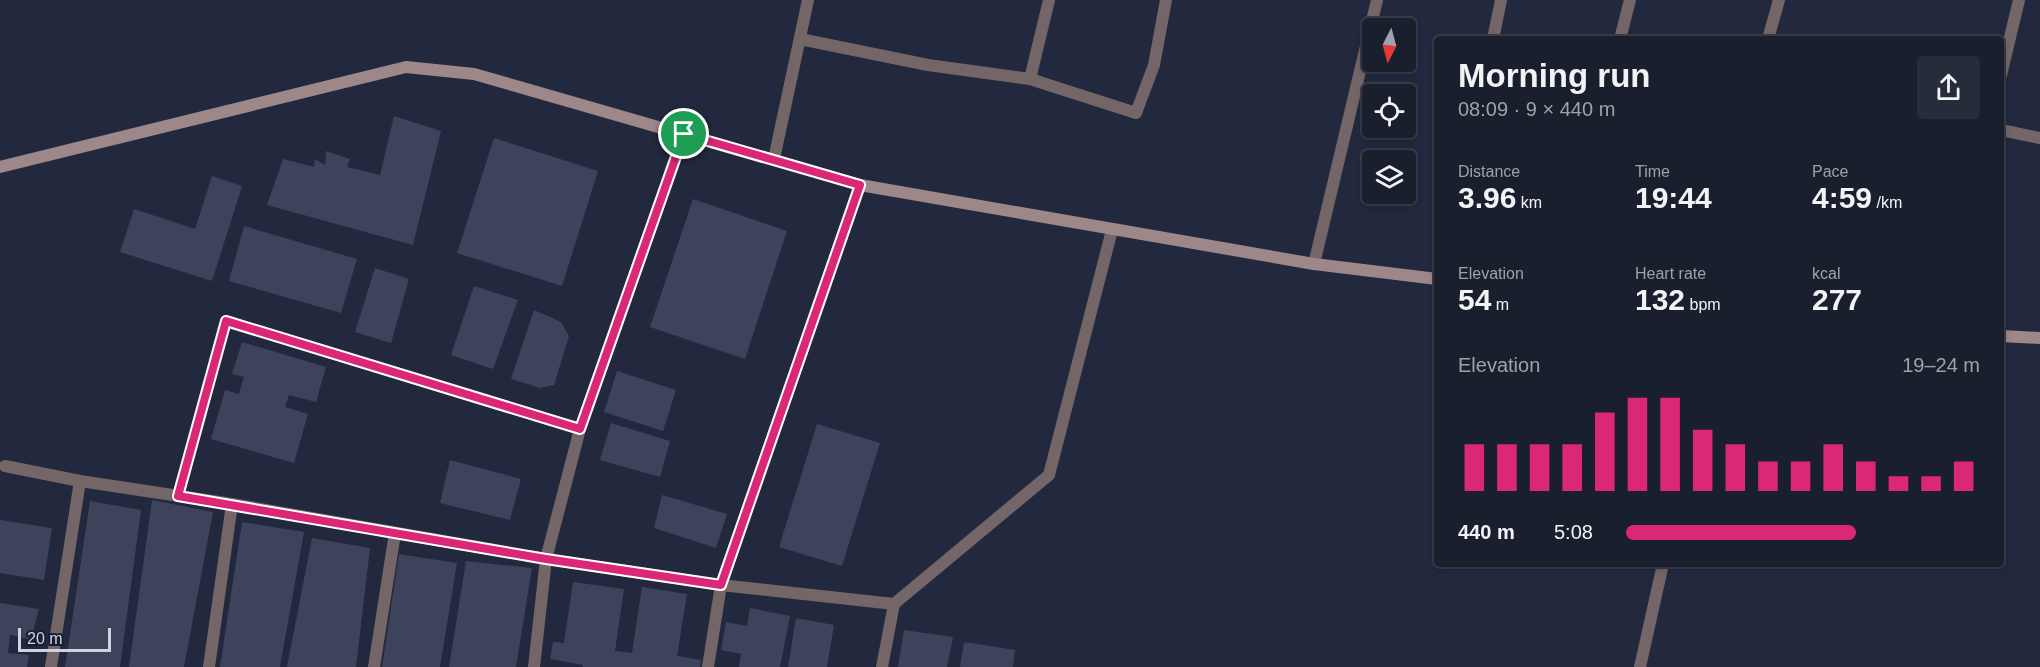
<!DOCTYPE html>
<meta charset="utf-8">
<style>
body{margin:0;font-family:Arial,sans-serif;background:#272c3a;color:#f1f3f6;height:100vh;display:flex;flex-direction:column;font-size:22px;white-space:nowrap}
*{box-sizing:border-box;margin:0}
p{font-size:20px;color:#9fa2aa}
.icon{flex:none;width:33px;height:33px;fill:none;stroke:currentColor;stroke-width:2;stroke-linecap:round;stroke-linejoin:round}
.map{position:relative;flex:1;overflow:hidden}
.side{position:absolute;left:1434px;top:36px;width:570px;height:531px;display:flex;flex-direction:column;background:#1a1f2e;border-radius:6px;box-shadow:0 3px 9px #0003,0 0 0 2px #383d4a}
.side>*{flex:none}
.needle{width:39px;rotate:186deg}
.tools{position:absolute;left:1362px;top:18px;display:grid;gap:12px}
.tools a{display:grid;place-items:center;width:54px;height:54px;border-radius:6px;background:#1a1f2e;box-shadow:0 3px 9px #0003,0 0 0 2px #383d4a;font-size:30px}
.scale{position:absolute;left:18px;bottom:15px;width:93px;box-sizing:border-box;padding-left:6px;border:3px solid #ced3e2;border-top:0;font-size:16px;line-height:21px;white-space:nowrap;color:#ced3e2;-webkit-text-stroke:4px #181f34;paint-order:stroke}
.pin{position:absolute;display:grid;place-items:center;width:51px;height:51px;color:#fff;margin:-26px;border:3px solid #fff;border-radius:50%;box-shadow:0 2px 6px #0007}
.round{display:grid;place-items:center;flex:none;width:63px;height:63px;border-radius:6px;background:#272c3a}
.overview{display:flex;align-items:center;justify-content:space-between;height:102px;padding:0 24px}
h1{font-size:33px;font-weight:600;line-height:45px}
.figures{display:grid;grid-template-columns:repeat(3,1fr);gap:9px;height:102px;padding:6px 24px}
.figures div{display:grid;align-content:center}
.figures b{font-size:30px;font-weight:600}
.figures small{font-size:16px;font-weight:400}
.figures p{font-size:16px}
.chart{height:168px;padding:12px 24px}
.chart p{display:flex;justify-content:space-between}
.chart svg{width:100%;height:108px;margin-top:6px;stroke:#db2777;stroke-width:6}
ul{padding:0 24px;list-style:none;font-size:20px}
li{display:grid;grid-template-columns:96px 72px 1fr;align-items:center;height:45px}
li i{height:15px;border-radius:8px;background:#db2777}
.map>svg:first-child{display:block}
</style>
<div class="map">
<svg width="2040" height="667" viewBox="0 0 2040 667">
<rect width="100%" height="100%" fill="#22293e"/>
<g fill="#3c435b">
<path d="M394,116L441,131L413,245L267,205L283,159L314,167L315,159L325,165L326,151L350,159L347,167L380,175Z"/>
<path d="M494,138L598,171L562,286L457,253Z"/>
<path d="M212,176L242,186L212,281L120,252L134,209L195,229Z"/>
<path d="M693,199L787,231L745,359L650,327Z"/>
<path d="M244,226L357,259L341,313L229,281Z"/>
<path d="M375,268L409,279L391,343L355,332Z"/>
<path d="M474,286L518,300L493,369L451,355Z"/>
<path d="M534,310L561,322L569,336L554,385L540,388L511,379Z"/>
<path d="M242,342L326,367L316,402L289,395L285,407L308,414L294,463L211,439L225,390L239,394L244,377L232,374Z"/>
<path d="M617,371L676,390L663,431L604,412Z"/>
<path d="M611,423L670,441L660,477L600,460Z"/>
<path d="M817,424L880,443L842,566L779,547Z"/>
<path d="M450,460L521,479L510,520L440,503Z"/>
<path d="M662,495L727,514L716,548L654,528Z"/>
<path d="M152,500L213,512L184,667H129Z"/>
<path d="M90,501L141,510L120,667H65Z"/>
<path d="M0,520L52,528L44,580L0,573Z"/>
<path d="M242,522L304,532L280,667H220Z"/>
<path d="M312,538L370,548L356,667H287Z"/>
<path d="M399,554L457,563L440,667H382Z"/>
<path d="M466,561L532,568L516,667H449Z"/>
<path d="M573,582L624,589L615,651L632,653L642,587L687,594L677,656L701,660L700,667H583V665L550,659L553,642L564,643Z"/>
<path d="M0,603L39,609L31,639L10,635L8,653L29,655L27,667H0Z"/>
<path d="M750,608L790,616L780,667H739L741,654L721,650L726,622L747,626Z"/>
<path d="M796,618L834,625L827,667H788Z"/>
<path d="M904,630L953,637L947,667H898Z"/>
<path d="M964,642L1015,650L1013,667H960Z"/>
</g>
<g fill="none" stroke-linecap="round" stroke-linejoin="round">
<g stroke="#746667" stroke-width="12">
<path d="M800,39L928,65L1030,79L1136,113L1154,65L1166,0"/>
<path d="M1493,39L1501,0"/>
<path d="M1620,39L1630,0"/>
<path d="M1768,39L1779,0"/>
<path d="M2001,75L2019,0"/>
<path d="M1030,79L1049,0"/>
<path d="M2001,130L2040,138"/>
<path d="M774,159L808,0"/>
<path d="M1314,264L1377,0"/>
<path d="M5,466L80,481L232,504L546,559L721,585L894,604L1049,475L1112,230"/>
<path d="M178,496L226,321L580,429"/>
<path d="M51,667L80,481"/>
<path d="M209,667L232,504"/>
<path d="M374,667L395,533"/>
<path d="M534,667L546,559L580,429L684,134"/>
<path d="M708,667L721,585L860,185"/>
<path d="M882,667L894,604"/>
<path d="M1640,667L1663,564"/>
</g>
<g stroke="#9e8789" stroke-width="12">
<path d="M0,167L406,67L474,74L860,185L1314,264L1437,279"/>
<path d="M2001,336L2040,338"/>
</g>
</g>
<g fill="none" stroke-linecap="round" stroke-linejoin="round">
<defs>
<path id="route" d="M684,134L860,185L721,585L546,559L178,496L226,321L580,429Z"/>
</defs>
<use href="#route" stroke="#fff" stroke-width="12"/>
<use href="#route" stroke="#db2777" stroke-width="8"/>
</g>
</svg>
<div class="tools">
<a><svg class="needle" viewBox="-14 -14 28 28"><path d="M0-13l5 13h-10z" fill="#e53935"/><path d="M0 13l5-13h-10z" fill="#9fa2aa"/></svg></a>
<a><svg class="icon" aria-label="locate" viewBox="0 0 24 24"><circle cx="12" cy="12" r="6"/><path d="M12 2v4M12 18v4M2 12h4M18 12h4"/></svg></a>
<a><svg class="icon" aria-label="layers" viewBox="0 0 24 24"><path d="M12 4l9 5-9 5-9-5zM3 14l9 5 9-5"/></svg></a>
</div>
<div class="scale">20 m</div>
<div class="pin" style="left:684px;top:134px;background:#1e9e55"><svg class="icon" aria-label="arrive" viewBox="0 0 24 24"><path d="M6 21V4h12l-3 4 3 4H6"/></svg></div>
<section class="side">
<div class="overview"><div><h1>Morning run</h1><p>08:09 · 9 × 440 m</p></div><a class="round"><svg class="icon" aria-label="share" viewBox="0 0 24 24"><path d="M12 15V3M7 8l5-5 5 5M5 13v7h14v-7"/></svg></a></div>
<div class="figures">
<div><p>Distance</p><b>3.96<small> km</small></b></div>
<div><p>Time</p><b>19:44</b></div>
<div><p>Pace</p><b>4:59<small> /km</small></b></div>
</div>
<div class="figures">
<div><p>Elevation</p><b>54<small> m</small></b></div>
<div><p>Heart rate</p><b>132<small> bpm</small></b></div>
<div><p>kcal</p><b>277</b></div>
</div>
<div class="chart"><p><span>Elevation</span>19–24 m</p>
<svg viewBox="0 0 160 44" preserveAspectRatio="none"><path d="M5 44V25M15 44V25M25 44V25M35 44V25M45 44V12M55 44V6M65 44V6M75 44V19M85 44V25M95 44V32M105 44V32M115 44V25M125 44V32M135 44V38M145 44V38M155 44V32"/></svg>
</div>
<ul>
<li><b>440 m</b>5:08<i style="width:65%"></i></li>
</ul>
</section>
</div>
